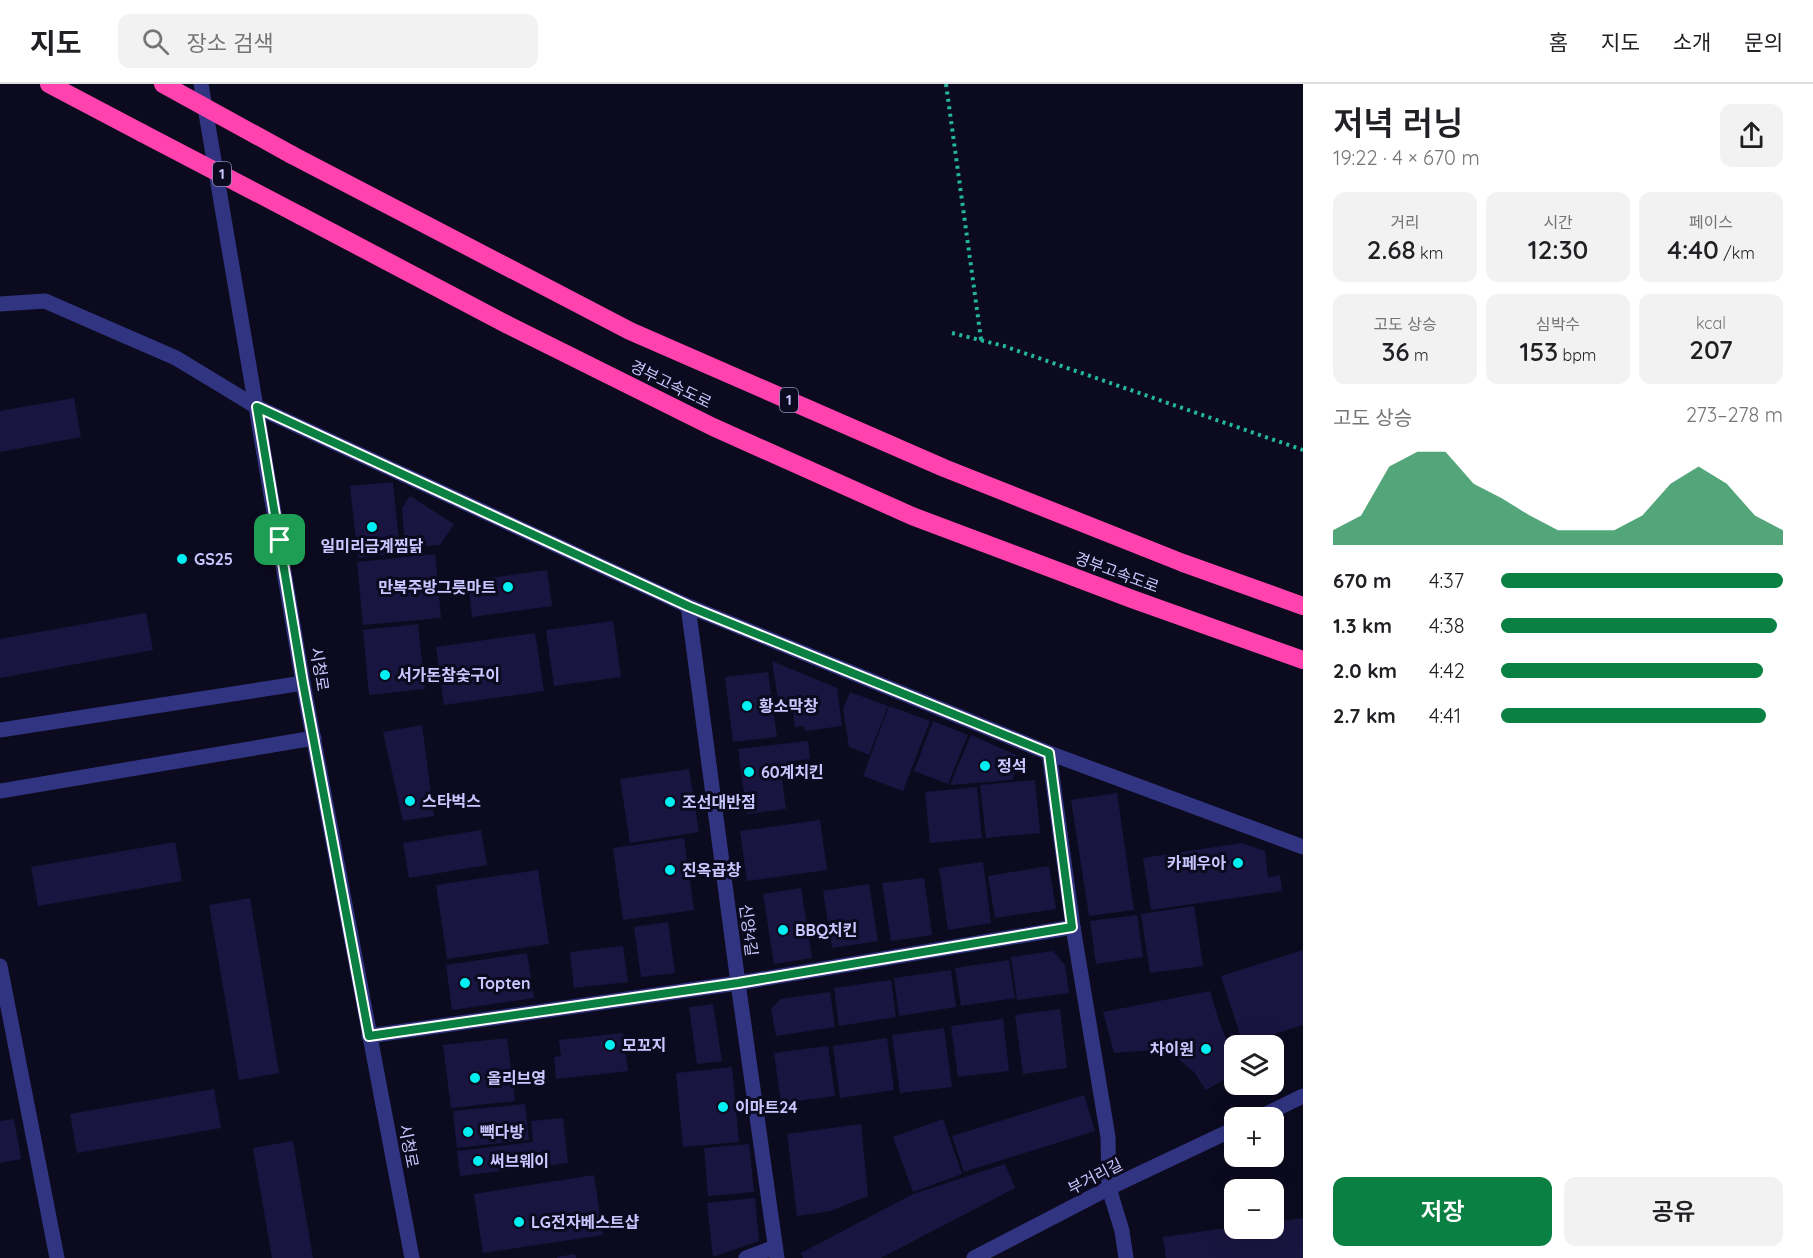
<!DOCTYPE html>
<html lang="ko">
<meta charset="utf-8">
<style>
body{margin:0;font-family:Quicksand,"Noto Sans KR",sans-serif;background:#f2f2f2;color:#202124;height:100vh;display:flex;flex-direction:column;font-size:22px;white-space:nowrap}
*{box-sizing:border-box;margin:0}
p{font-size:20px;color:#757577}
.icon{flex:none;width:33px;height:33px;fill:none;stroke:currentColor;stroke-width:2;stroke-linecap:round;stroke-linejoin:round}
.map{position:relative;flex:1;overflow:hidden}
.side{display:flex;flex-direction:column;background:#fff;width:510px}
.side>*{flex:none}
.buttons{position:absolute;left:1224px;top:951px;display:grid;gap:12px}
.buttons a{display:grid;place-items:center;width:60px;height:60px;border-radius:12px;background:#fff;box-shadow:0 6px 24px #0002;font-size:30px}
.pin{position:absolute;display:grid;place-items:center;width:51px;height:51px;color:#fff;margin:-26px;border-radius:12px;box-shadow:0 3px 9px #0006}
.round{display:grid;place-items:center;flex:none;width:63px;height:63px;border-radius:12px;background:#f2f2f2}
.summary{display:flex;align-items:center;justify-content:space-between;height:102px;padding:0 30px}
h1{font-size:33px;font-weight:600;line-height:45px}
.figures{display:grid;grid-template-columns:repeat(3,1fr);gap:9px;height:102px;padding:6px 30px}
.figures div{display:grid;align-content:center;border-radius:12px;background:#f2f2f2;text-align:center}
.figures b{font-size:26px;font-weight:600}
.figures small{font-size:16px;font-weight:400}
.figures p{font-size:16px}
.chart{height:168px;padding:12px 30px}
.chart p{display:flex;justify-content:space-between}
.chart svg{width:100%;height:108px;margin-top:6px;fill:#0b8043;opacity:.7}
.action{display:flex;gap:12px;margin-top:auto;padding:12px 30px}
.action a{flex:1;height:69px;border-radius:12px;background:#0b8043;color:#fff;font-size:24px;font-weight:600;line-height:69px;text-align:center}
.action a+a{background:#f2f2f2;color:#202124}
ul{padding:0 30px;list-style:none;font-size:20px}
li{display:grid;grid-template-columns:96px 72px 1fr;align-items:center;height:45px}
li i{height:15px;border-radius:8px;background:#0b8043}
header{display:flex;align-items:center;gap:36px;box-sizing:border-box;height:84px;padding:0 30px;background:#fff;border-bottom:2px solid #e0e0e0}
header strong{font-size:28px}
nav{display:flex;gap:33px;margin-inline-start:auto;font-size:21px}
.search{width:420px;height:54px;background:#f2f2f2;display:flex;align-items:center;gap:15px;box-sizing:border-box;padding:0 21px;border-radius:12px;color:#757577;font-size:22px}
main{display:flex;flex:1;min-height:0}
.map>svg:first-child{display:block}
</style>
<header>
<strong>지도</strong>
<div class="search"><svg class="icon" aria-label="search" viewBox="0 0 24 24"><circle cx="10" cy="10" r="6"/><path d="M15 15l6 6"/></svg>장소 검색</div>
<nav><a>홈</a><a>지도</a><a>소개</a><a>문의</a></nav>
</header>
<main>
<div class="map">
<svg width="1303" height="1174" viewBox="0 0 1303 1174">
<rect width="100%" height="100%" fill="#0c0a1e"/>
<g fill="#1a1540">
<path d="M74,314L81,353L0,368V327Z"/>
<path d="M393,398L400,469L358,474L350,402Z"/>
<path d="M410,412L454,440L440,461L405,463L402,424Z"/>
<path d="M435,470L441,534L363,541L357,478Z"/>
<path d="M547,486L552,522L472,533L468,497Z"/>
<path d="M146,529L153,566L0,594V555Z"/>
<path d="M613,537L621,593L554,602L546,546Z"/>
<path d="M418,540L425,605L369,611L363,546Z"/>
<path d="M535,549L544,607L444,621L436,563Z"/>
<path d="M772,577L837,604L842,642L805,647L804,642L795,643L793,628L780,630Z"/>
<path d="M768,588L777,653L733,658L725,593Z"/>
<path d="M850,608L888,622L869,671L849,663L843,625Z"/>
<path d="M889,622L930,637L903,707L863,692Z"/>
<path d="M933,637L968,651L948,700L914,687Z"/>
<path d="M422,641L434,732L403,737L383,648Z"/>
<path d="M971,651L1021,673L1012,696L950,701Z"/>
<path d="M808,657L810,675L792,677L793,686L781,688L786,725L747,730L738,665Z"/>
<path d="M689,685L699,748L630,759L620,695Z"/>
<path d="M1035,696L1040,749L986,754L980,701Z"/>
<path d="M977,703L982,754L930,759L925,708Z"/>
<path d="M1117,709L1134,826L1089,832L1071,716Z"/>
<path d="M820,736L827,786L747,797L740,747Z"/>
<path d="M481,746L487,781L409,794L403,759Z"/>
<path d="M684,754L694,826L623,836L613,764Z"/>
<path d="M175,758L182,797L38,822L31,783Z"/>
<path d="M1242,759L1265,767L1268,793L1280,791L1282,807L1151,826L1143,774Z"/>
<path d="M983,778L991,839L948,846L939,784Z"/>
<path d="M1049,782L1056,825L995,834L988,792Z"/>
<path d="M538,786L549,860L447,875L436,801Z"/>
<path d="M924,794L932,851L891,857L882,799Z"/>
<path d="M869,800L878,857L832,864L823,807Z"/>
<path d="M801,804L812,874L774,880L763,810Z"/>
<path d="M250,814L279,989L239,996L209,821Z"/>
<path d="M1194,822L1203,882L1150,889L1141,830Z"/>
<path d="M1137,831L1143,873L1096,880L1090,837Z"/>
<path d="M668,838L675,889L641,893L634,843Z"/>
<path d="M623,862L628,898L574,904L570,868Z"/>
<path d="M1303,866V941L1243,960L1221,892Z"/>
<path d="M1053,867L1065,881L1069,909L1017,916L1011,873Z"/>
<path d="M527,869L534,914L452,926L446,881Z"/>
<path d="M1009,876L1015,914L961,922L955,884Z"/>
<path d="M951,886L956,923L899,932L894,894Z"/>
<path d="M891,896L896,933L839,942L834,904Z"/>
<path d="M1210,907L1219,937L1234,974V990L1206,1006L1194,988L1166,965L1114,969L1103,928Z"/>
<path d="M830,908L835,943L776,952L771,925L780,915Z"/>
<path d="M713,920L722,977L697,980L689,923Z"/>
<path d="M1060,925L1067,984L1023,990L1015,931Z"/>
<path d="M1003,935L1009,987L958,993L951,942Z"/>
<path d="M944,944L952,1003L900,1009L892,951Z"/>
<path d="M623,949L628,987L556,995L554,973L561,972L559,956Z"/>
<path d="M507,954L515,1017L451,1024L443,961Z"/>
<path d="M887,954L894,1006L840,1014L833,962Z"/>
<path d="M828,962L835,1012L781,1019L774,969Z"/>
<path d="M732,983L739,1058L683,1063L676,989Z"/>
<path d="M214,1005L221,1044L77,1069L70,1030Z"/>
<path d="M1084,1011L1095,1047L964,1088L952,1052Z"/>
<path d="M525,1020L529,1056L457,1064L453,1027Z"/>
<path d="M563,1034L568,1079L460,1092L457,1067L533,1058L531,1037Z"/>
<path d="M14,1035L21,1075L0,1079V1037Z"/>
<path d="M943,1035L962,1090L913,1108L893,1053Z"/>
<path d="M861,1040L868,1112L830,1127L797,1132L787,1050Z"/>
<path d="M293,1057L313,1174H272L253,1064Z"/>
<path d="M749,1060L754,1108L708,1112L704,1064Z"/>
<path d="M1005,1080L1015,1104L881,1174H803L801,1169L913,1110Z"/>
<path d="M594,1091L603,1151L483,1169L474,1110Z"/>
<path d="M755,1114L759,1157L713,1173L707,1119Z"/>
<path d="M1303,1134V1174H1166L1163,1153L1234,1143V1144H1274V1138Z"/>
<path d="M575,1170L576,1174H557V1173Z"/>
</g>
<g fill="none" stroke-linecap="round" stroke-linejoin="round">
<g stroke="#23b7a1" stroke-width="4" stroke-dasharray="3 4.5" stroke-linecap="butt">
<path d="M946,0L981,255L983,256"/>
<path d="M952,249L1004,262L1303,366"/>
</g>
<g stroke="#313581" stroke-width="15">
<path d="M201,0L303,599L412,1174"/>
<path d="M0,220L45,217L176,274L257,323L688,522L1049,669L1303,763"/>
<path d="M688,522L738,899L777,1174"/>
<path d="M0,646L303,599"/>
<path d="M1049,669L1073,843L1108,1053L1109,1104L1122,1147L1126,1174"/>
<path d="M0,707L314,654"/>
<path d="M0,882L57,1174"/>
<path d="M369,952L738,899L1073,843"/>
<path d="M1258,1034L1303,1012"/>
<path d="M746,1174L775,1163"/>
<path d="M974,1174L1109,1104L1234,1045"/>
</g>
<g stroke="#ff42ad" stroke-width="18">
<path d="M49,0L142,49"/>
<path d="M292,71L630,247L944,384L1183,479L1303,522"/>
<path d="M301,132L508,241L713,343L912,432L1132,515L1303,576"/>
</g>
<g stroke="#ff42ad" stroke-width="18">
<path d="M163,0L292,71"/>
<path d="M142,49L301,132"/>
</g>
</g>
<g fill="none" stroke-linecap="round" stroke-linejoin="round">
<defs>
<path id="route" d="M257,323L688,522L1049,669L1072,843L738,899L369,952L303,599Z"/>
</defs>
<use href="#route" stroke="#fff" stroke-width="12"/>
<use href="#route" stroke="#0b8043" stroke-width="8"/>
</g>
<g fill="#00eff2" stroke="#0c0a1e" stroke-width="2">
<circle cx="372" cy="443" r="6"/>
<circle cx="182" cy="475" r="6"/>
<circle cx="508" cy="503" r="6"/>
<circle cx="385" cy="591" r="6"/>
<circle cx="747" cy="622" r="6"/>
<circle cx="985" cy="682" r="6"/>
<circle cx="749" cy="688" r="6"/>
<circle cx="410" cy="717" r="6"/>
<circle cx="670" cy="718" r="6"/>
<circle cx="1238" cy="779" r="6"/>
<circle cx="670" cy="786" r="6"/>
<circle cx="783" cy="846" r="6"/>
<circle cx="465" cy="899" r="6"/>
<circle cx="610" cy="961" r="6"/>
<circle cx="1206" cy="965" r="6"/>
<circle cx="475" cy="994" r="6"/>
<circle cx="723" cy="1023" r="6"/>
<circle cx="468" cy="1048" r="6"/>
<circle cx="478" cy="1077" r="6"/>
<circle cx="519" cy="1138" r="6"/>
</g>
<g text-anchor="middle" stroke-width="6" stroke-linejoin="round" paint-order="stroke">
<g fill="#0c0a1e" stroke="#908ebc" stroke-width="1.5">
<rect x="213" y="78" width="18" height="24" rx="4.5"/>
<rect x="780" y="304" width="18" height="24" rx="4.5"/>
</g>
<g font-size="15" font-weight="bold" fill="#c9c7ff">
<text x="222" y="95">1</text>
<text x="789" y="321">1</text>
</g>
<g font-size="16" fill="#c9c7ff" stroke="#0c0a1e">
<text transform="translate(671 300) rotate(26)" y="6">경부고속도로</text>
<text transform="translate(1117 488) rotate(20)" y="6">경부고속도로</text>
<text transform="translate(320 585) rotate(81)" y="6">시청로</text>
<text transform="translate(749 846) rotate(83)" y="6">신양4길</text>
<text transform="translate(409 1062) rotate(79)" y="6">시청로</text>
<text transform="translate(1095 1092) rotate(-27)" y="6">부거리길</text>
</g>
<g font-size="16" font-weight="bold" fill="#c9c7ff" stroke="#0c0a1e" text-anchor="start">
<text x="372" y="468" text-anchor="middle">일미리금계찜닭</text>
<text x="194" y="481">GS25</text>
<text x="496" y="509" text-anchor="end">만복주방그릇마트</text>
<text x="397" y="597">서가돈참숯구이</text>
<text x="759" y="628">황소막창</text>
<text x="997" y="688">정석</text>
<text x="761" y="694">60계치킨</text>
<text x="422" y="723">스타벅스</text>
<text x="682" y="724">조선대반점</text>
<text x="1226" y="785" text-anchor="end">카페우아</text>
<text x="682" y="792">진옥곱창</text>
<text x="795" y="852">BBQ치킨</text>
<text x="477" y="905">Topten</text>
<text x="622" y="967">모꼬지</text>
<text x="1194" y="971" text-anchor="end">차이원</text>
<text x="487" y="1000">올리브영</text>
<text x="735" y="1029">이마트24</text>
<text x="480" y="1054">빽다방</text>
<text x="490" y="1083">써브웨이</text>
<text x="531" y="1144">LG전자베스트샵</text>
</g>
</g>
</svg>
<div class="buttons">
<a><svg class="icon" aria-label="layers" viewBox="0 0 24 24"><path d="M12 4l9 5-9 5-9-5zM3 14l9 5 9-5"/></svg></a>
<a>+</a>
<a>−</a>
</div>
<div class="pin" style="left:280px;top:456px;background:#1e9e55"><svg class="icon" aria-label="arrive" viewBox="0 0 24 24"><path d="M6 21V4h12l-3 4 3 4H6"/></svg></div>
</div>
<section class="side">
<div class="summary"><div><h1>저녁 러닝</h1><p>19:22 · 4 × 670 m</p></div><a class="round"><svg class="icon" aria-label="share" viewBox="0 0 24 24"><path d="M12 15V3M7 8l5-5 5 5M5 13v7h14v-7"/></svg></a></div>
<div class="figures">
<div><p>거리</p><b>2.68<small> km</small></b></div>
<div><p>시간</p><b>12:30</b></div>
<div><p>페이스</p><b>4:40<small> /km</small></b></div>
</div>
<div class="figures">
<div><p>고도 상승</p><b>36<small> m</small></b></div>
<div><p>심박수</p><b>153<small> bpm</small></b></div>
<div><p>kcal</p><b>207</b></div>
</div>
<div class="chart"><p><span>고도 상승</span>273–278 m</p>
<svg viewBox="0 0 160 44" preserveAspectRatio="none"><path d="M0 44V38L10 32L20 12L30 6L40 6L50 19L60 25L70 32L80 38L90 38L100 38L110 32L120 19L130 12L140 19L150 32L160 38V44z"/></svg>
</div>
<ul>
<li><b>670 m</b>4:37<i style="width:100%"></i></li>
<li><b>1.3 km</b>4:38<i style="width:98%"></i></li>
<li><b>2.0 km</b>4:42<i style="width:93%"></i></li>
<li><b>2.7 km</b>4:41<i style="width:94%"></i></li>
</ul>
<div class="action"><a>저장</a><a>공유</a></div>
</section>
</main>
